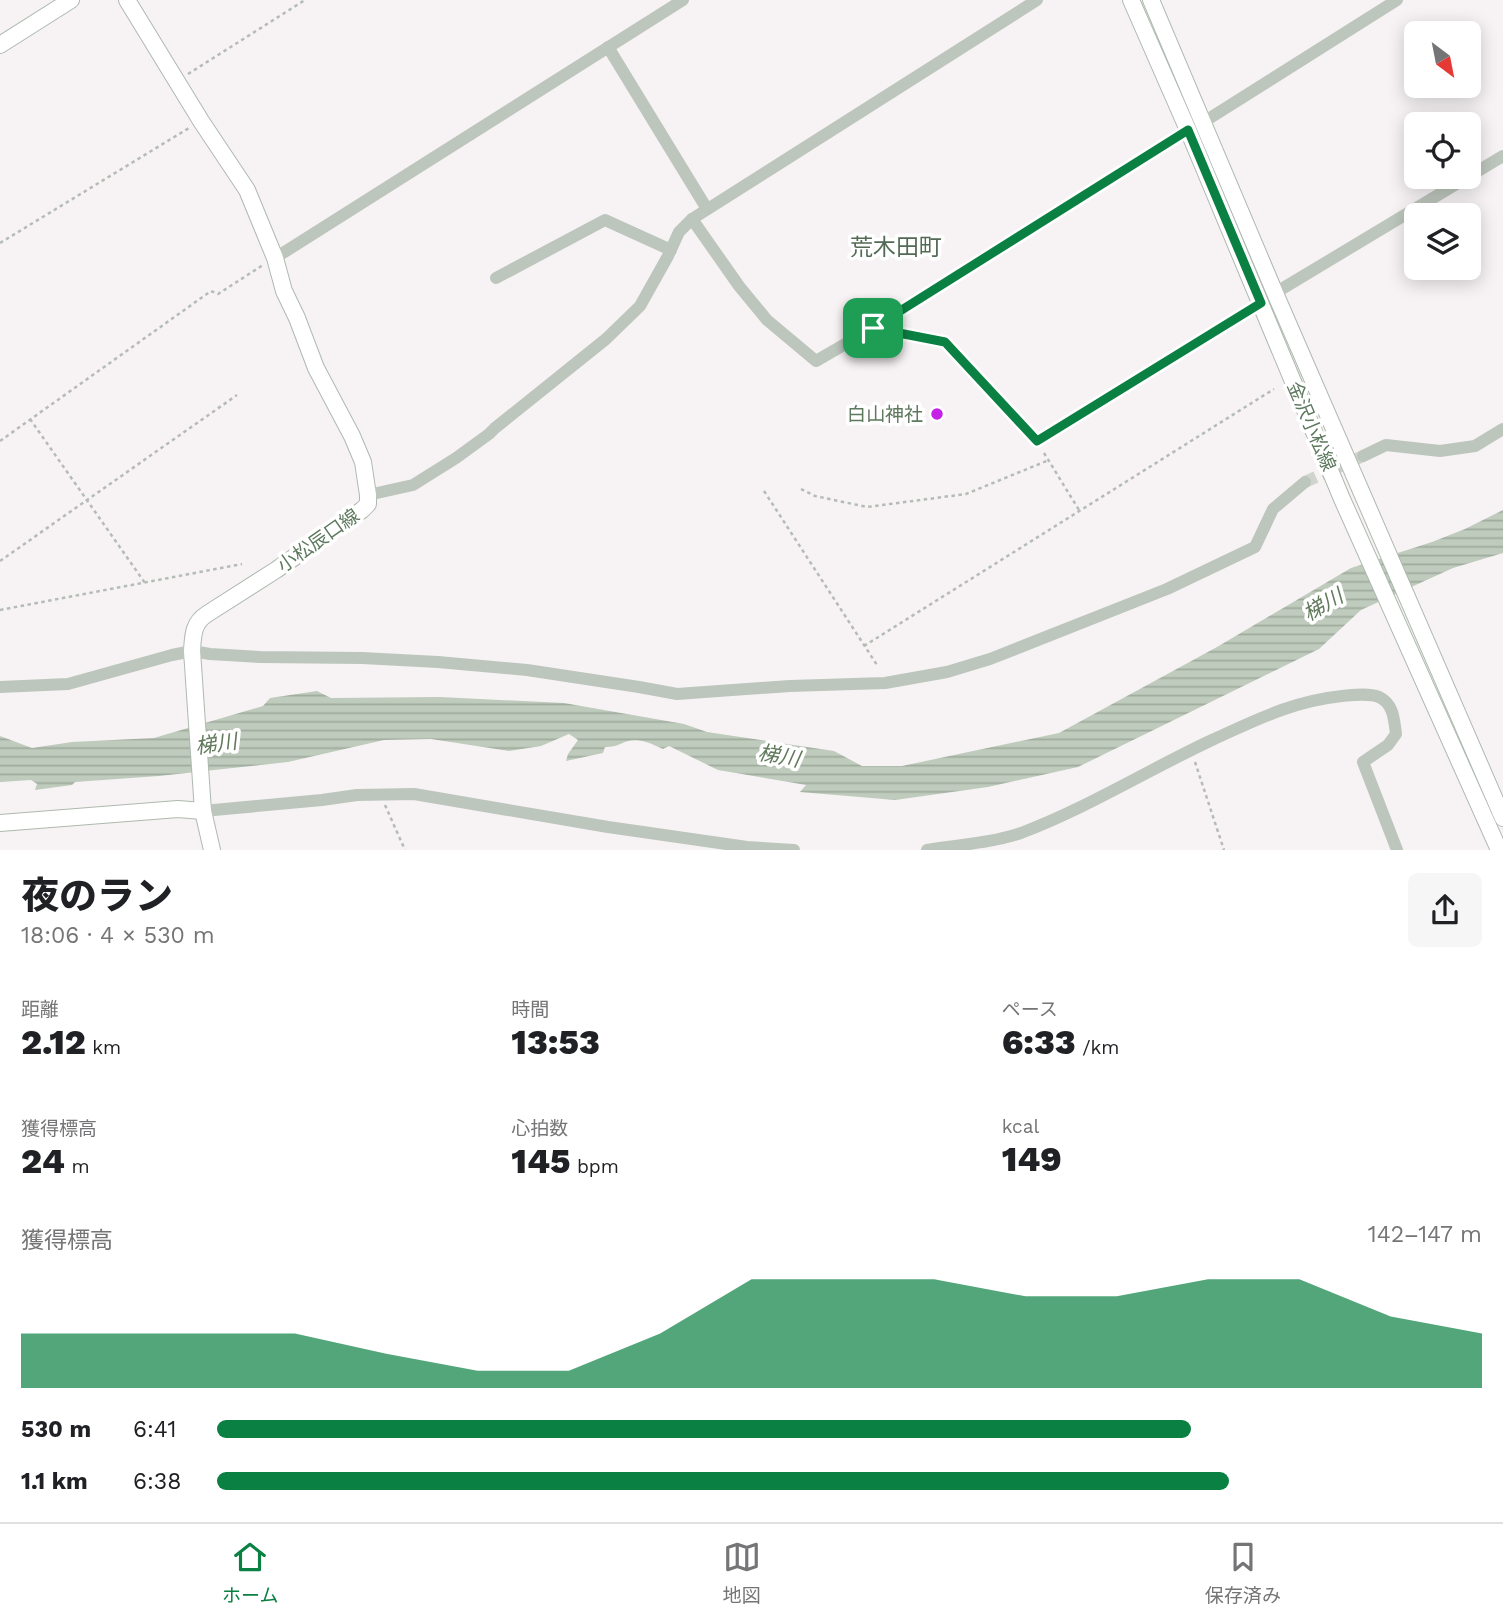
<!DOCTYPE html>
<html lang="ja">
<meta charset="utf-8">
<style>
body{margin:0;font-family:"Work Sans","Noto Sans JP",sans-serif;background:#f6f6f6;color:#202124;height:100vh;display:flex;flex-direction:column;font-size:26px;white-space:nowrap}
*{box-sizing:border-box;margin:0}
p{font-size:23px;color:#757577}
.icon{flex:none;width:38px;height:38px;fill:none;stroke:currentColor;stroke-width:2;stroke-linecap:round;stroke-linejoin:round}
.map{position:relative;height:850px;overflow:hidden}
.panel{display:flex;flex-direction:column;background:#fff;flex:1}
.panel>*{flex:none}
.needle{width:46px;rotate:148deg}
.tools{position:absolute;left:1404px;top:21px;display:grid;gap:14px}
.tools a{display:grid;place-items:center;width:77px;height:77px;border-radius:10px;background:#fff;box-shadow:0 4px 18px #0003;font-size:35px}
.pin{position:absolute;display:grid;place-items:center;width:60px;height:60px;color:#fff;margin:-30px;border-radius:14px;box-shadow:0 4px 10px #0006}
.round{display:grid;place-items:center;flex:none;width:74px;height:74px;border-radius:10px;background:#f6f6f6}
.summary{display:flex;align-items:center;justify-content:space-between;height:119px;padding:0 21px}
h1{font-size:38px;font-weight:800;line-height:52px}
.stats{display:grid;grid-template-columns:repeat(3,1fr);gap:10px;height:119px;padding:7px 21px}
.stats div{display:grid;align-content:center}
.stats b{font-size:35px;font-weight:800}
.stats small{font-size:19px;font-weight:400}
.stats p{font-size:19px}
.chart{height:196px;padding:14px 21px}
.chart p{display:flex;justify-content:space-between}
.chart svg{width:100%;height:126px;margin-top:7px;fill:#0b8043;opacity:.7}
ul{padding:0 21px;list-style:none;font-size:23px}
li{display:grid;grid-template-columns:112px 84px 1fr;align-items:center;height:52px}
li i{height:18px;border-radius:9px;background:#0b8043}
.menu{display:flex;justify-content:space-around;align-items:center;height:98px;border-top:2px solid #e0e0e0;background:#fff;font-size:19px;color:#757577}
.menu a{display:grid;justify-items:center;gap:4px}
.menu .on{color:#0b8043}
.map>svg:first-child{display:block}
</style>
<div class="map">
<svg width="1503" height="850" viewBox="0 0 1503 850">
<defs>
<pattern id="water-rules" width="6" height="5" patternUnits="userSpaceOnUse" patternTransform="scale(1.75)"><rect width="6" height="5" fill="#bfcbbc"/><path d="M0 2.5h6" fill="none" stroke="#9eaa9c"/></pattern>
</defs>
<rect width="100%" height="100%" fill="#f7f3f4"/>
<path fill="url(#water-rules)" d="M1503,510V553L1453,568L1361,610L1319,649L1078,767L988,787L895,800L800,792L806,785L718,770L669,746L663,749C652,744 641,738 628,741C619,744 616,747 605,747L603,753L566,761L568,754L578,740L569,734L541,746L509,751L431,739L384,740L288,762L159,776L75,782L72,785L35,790L37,784L31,780L0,782V736L32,748L72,742L154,738L263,706L270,698L317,691L331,698L440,697L564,703L684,724L707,732L834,751L862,766H902L1059,733L1217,647L1351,568L1432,542L1465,529Z"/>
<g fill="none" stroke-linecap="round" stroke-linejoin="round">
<path stroke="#d0d4ce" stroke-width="12" stroke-dasharray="12 6" stroke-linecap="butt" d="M1305,482L1363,456"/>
<defs>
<g id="major">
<path d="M127,0L201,121L247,190L275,258L284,291L297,318L316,368L352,436L363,462L368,495V504L362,510L276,570L207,614C193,623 193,635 192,651L203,811L212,850"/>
<path d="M1131,0L1188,130L1342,499L1499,850"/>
<path d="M1151,0L1275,293L1503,818"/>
<path d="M0,45L71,0"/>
<path d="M0,823L178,809L203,811"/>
</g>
</defs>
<use href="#major" stroke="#aeb9af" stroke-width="18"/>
<g stroke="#b5bcb6" stroke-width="2.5" stroke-dasharray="3.5 3.5" stroke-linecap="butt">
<path d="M188,74L305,0"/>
<path d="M0,243L189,128"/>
<path d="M30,419L145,583"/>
<path d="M0,441L211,291L218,294L263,265"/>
<path d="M1044,453L1079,510"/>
<path d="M801,489L815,496L867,507L966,494L1049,460"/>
<path d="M764,491L877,665"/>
<path d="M0,561L237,395"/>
<path d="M0,610L242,564"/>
<path d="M864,646L1274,389"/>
<path d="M1195,762L1224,850"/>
<path d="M385,805L405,850"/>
</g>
<g stroke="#bdc6bd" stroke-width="12">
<path d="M608,47L707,209"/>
<path d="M1202,123L1397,0"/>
<path d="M692,219L739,286L767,320L816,361L873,328L1188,130"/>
<path d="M275,258L683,0"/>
<path d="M496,278L605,220L671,250"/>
<path d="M1275,293L1503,156"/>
<path d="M873,328L945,342L1037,441L1261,303"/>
<path d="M1363,456L1386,445L1440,451L1475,446L1503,429"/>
<path d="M368,495L413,485L456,458L489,434L495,428L606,339L640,306L668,256L679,232L692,219L1037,0"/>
<path d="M0,687L68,684L172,655L192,651L210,654L260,657L362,658L438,662L527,670L639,687L677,694L790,686L885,683L947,672L990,659L1167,589L1255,547L1273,509L1305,482"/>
<path d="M203,811L322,800L357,795L414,794L608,827L747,847L794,850"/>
<path d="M927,850C958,845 991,843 1021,833C1087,808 1148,770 1212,740C1256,720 1293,701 1342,696C1354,695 1368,693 1379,697C1394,704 1394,720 1396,734L1388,745L1363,762L1397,850"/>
</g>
<use href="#major" stroke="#fff" stroke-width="16"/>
</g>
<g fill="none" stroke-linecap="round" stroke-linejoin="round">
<defs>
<path id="route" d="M1188,130L1261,303L1037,441L945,342L873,328Z"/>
</defs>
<use href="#route" stroke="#fff" stroke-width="14"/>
<use href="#route" stroke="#0b8043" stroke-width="9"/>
</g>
<circle fill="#c422e7" stroke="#fff" stroke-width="2.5" cx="937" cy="414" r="7"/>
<g text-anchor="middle" stroke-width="7" stroke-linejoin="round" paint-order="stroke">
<g font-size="19" fill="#5d795e" stroke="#fff" text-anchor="end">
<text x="923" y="421">白山神社</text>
</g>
<g font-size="19" fill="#5d795e" stroke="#fff">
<text transform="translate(1312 426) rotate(67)" y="7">金沢小松線</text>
<text transform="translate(318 540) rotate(-35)" y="7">小松辰口線</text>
</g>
<g font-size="21" font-style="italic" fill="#607a5b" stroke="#fff">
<text transform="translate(1323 605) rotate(-30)" y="7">梯川</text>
<text transform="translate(216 744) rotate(-8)" y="7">梯川</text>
<text transform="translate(779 756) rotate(10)" y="7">梯川</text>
</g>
<g font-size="23" fill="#536a54" stroke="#fff">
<text x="896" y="255">荒木田町</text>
</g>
</g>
</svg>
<div class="tools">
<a><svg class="needle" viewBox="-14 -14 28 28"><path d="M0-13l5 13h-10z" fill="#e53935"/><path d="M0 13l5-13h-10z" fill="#757577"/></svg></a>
<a><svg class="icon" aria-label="locate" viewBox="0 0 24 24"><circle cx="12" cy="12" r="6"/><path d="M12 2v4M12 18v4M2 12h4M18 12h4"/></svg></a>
<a><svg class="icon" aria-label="layers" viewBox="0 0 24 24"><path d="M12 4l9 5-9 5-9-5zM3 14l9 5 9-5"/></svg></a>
</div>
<div class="pin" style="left:873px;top:328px;background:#1e9e55"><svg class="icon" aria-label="arrive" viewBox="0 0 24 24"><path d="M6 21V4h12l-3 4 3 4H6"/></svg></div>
</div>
<section class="panel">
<div class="summary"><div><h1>夜のラン</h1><p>18:06 · 4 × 530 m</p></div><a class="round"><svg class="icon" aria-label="share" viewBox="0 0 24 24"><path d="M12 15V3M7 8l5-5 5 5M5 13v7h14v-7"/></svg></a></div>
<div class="stats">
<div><p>距離</p><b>2.12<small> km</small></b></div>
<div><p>時間</p><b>13:53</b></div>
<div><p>ペース</p><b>6:33<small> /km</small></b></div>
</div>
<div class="stats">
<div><p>獲得標高</p><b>24<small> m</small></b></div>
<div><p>心拍数</p><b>145<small> bpm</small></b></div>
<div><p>kcal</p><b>149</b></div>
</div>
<div class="chart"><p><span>獲得標高</span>142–147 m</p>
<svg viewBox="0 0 160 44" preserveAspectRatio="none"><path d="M0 44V25L10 25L20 25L30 25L40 32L50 38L60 38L70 25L80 6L90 6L100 6L110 12L120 12L130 6L140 6L150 19L160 25V44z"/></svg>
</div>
<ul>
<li><b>530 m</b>6:41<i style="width:77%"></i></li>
<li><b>1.1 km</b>6:38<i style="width:80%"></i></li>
</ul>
</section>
<nav class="menu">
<a class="on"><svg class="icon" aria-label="home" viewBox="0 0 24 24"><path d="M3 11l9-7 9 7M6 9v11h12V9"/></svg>ホーム</a>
<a><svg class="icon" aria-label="map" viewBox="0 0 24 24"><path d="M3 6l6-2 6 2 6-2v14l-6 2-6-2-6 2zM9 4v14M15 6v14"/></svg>地図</a>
<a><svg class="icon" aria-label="saved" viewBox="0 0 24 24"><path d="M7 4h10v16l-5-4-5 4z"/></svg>保存済み</a>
</nav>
